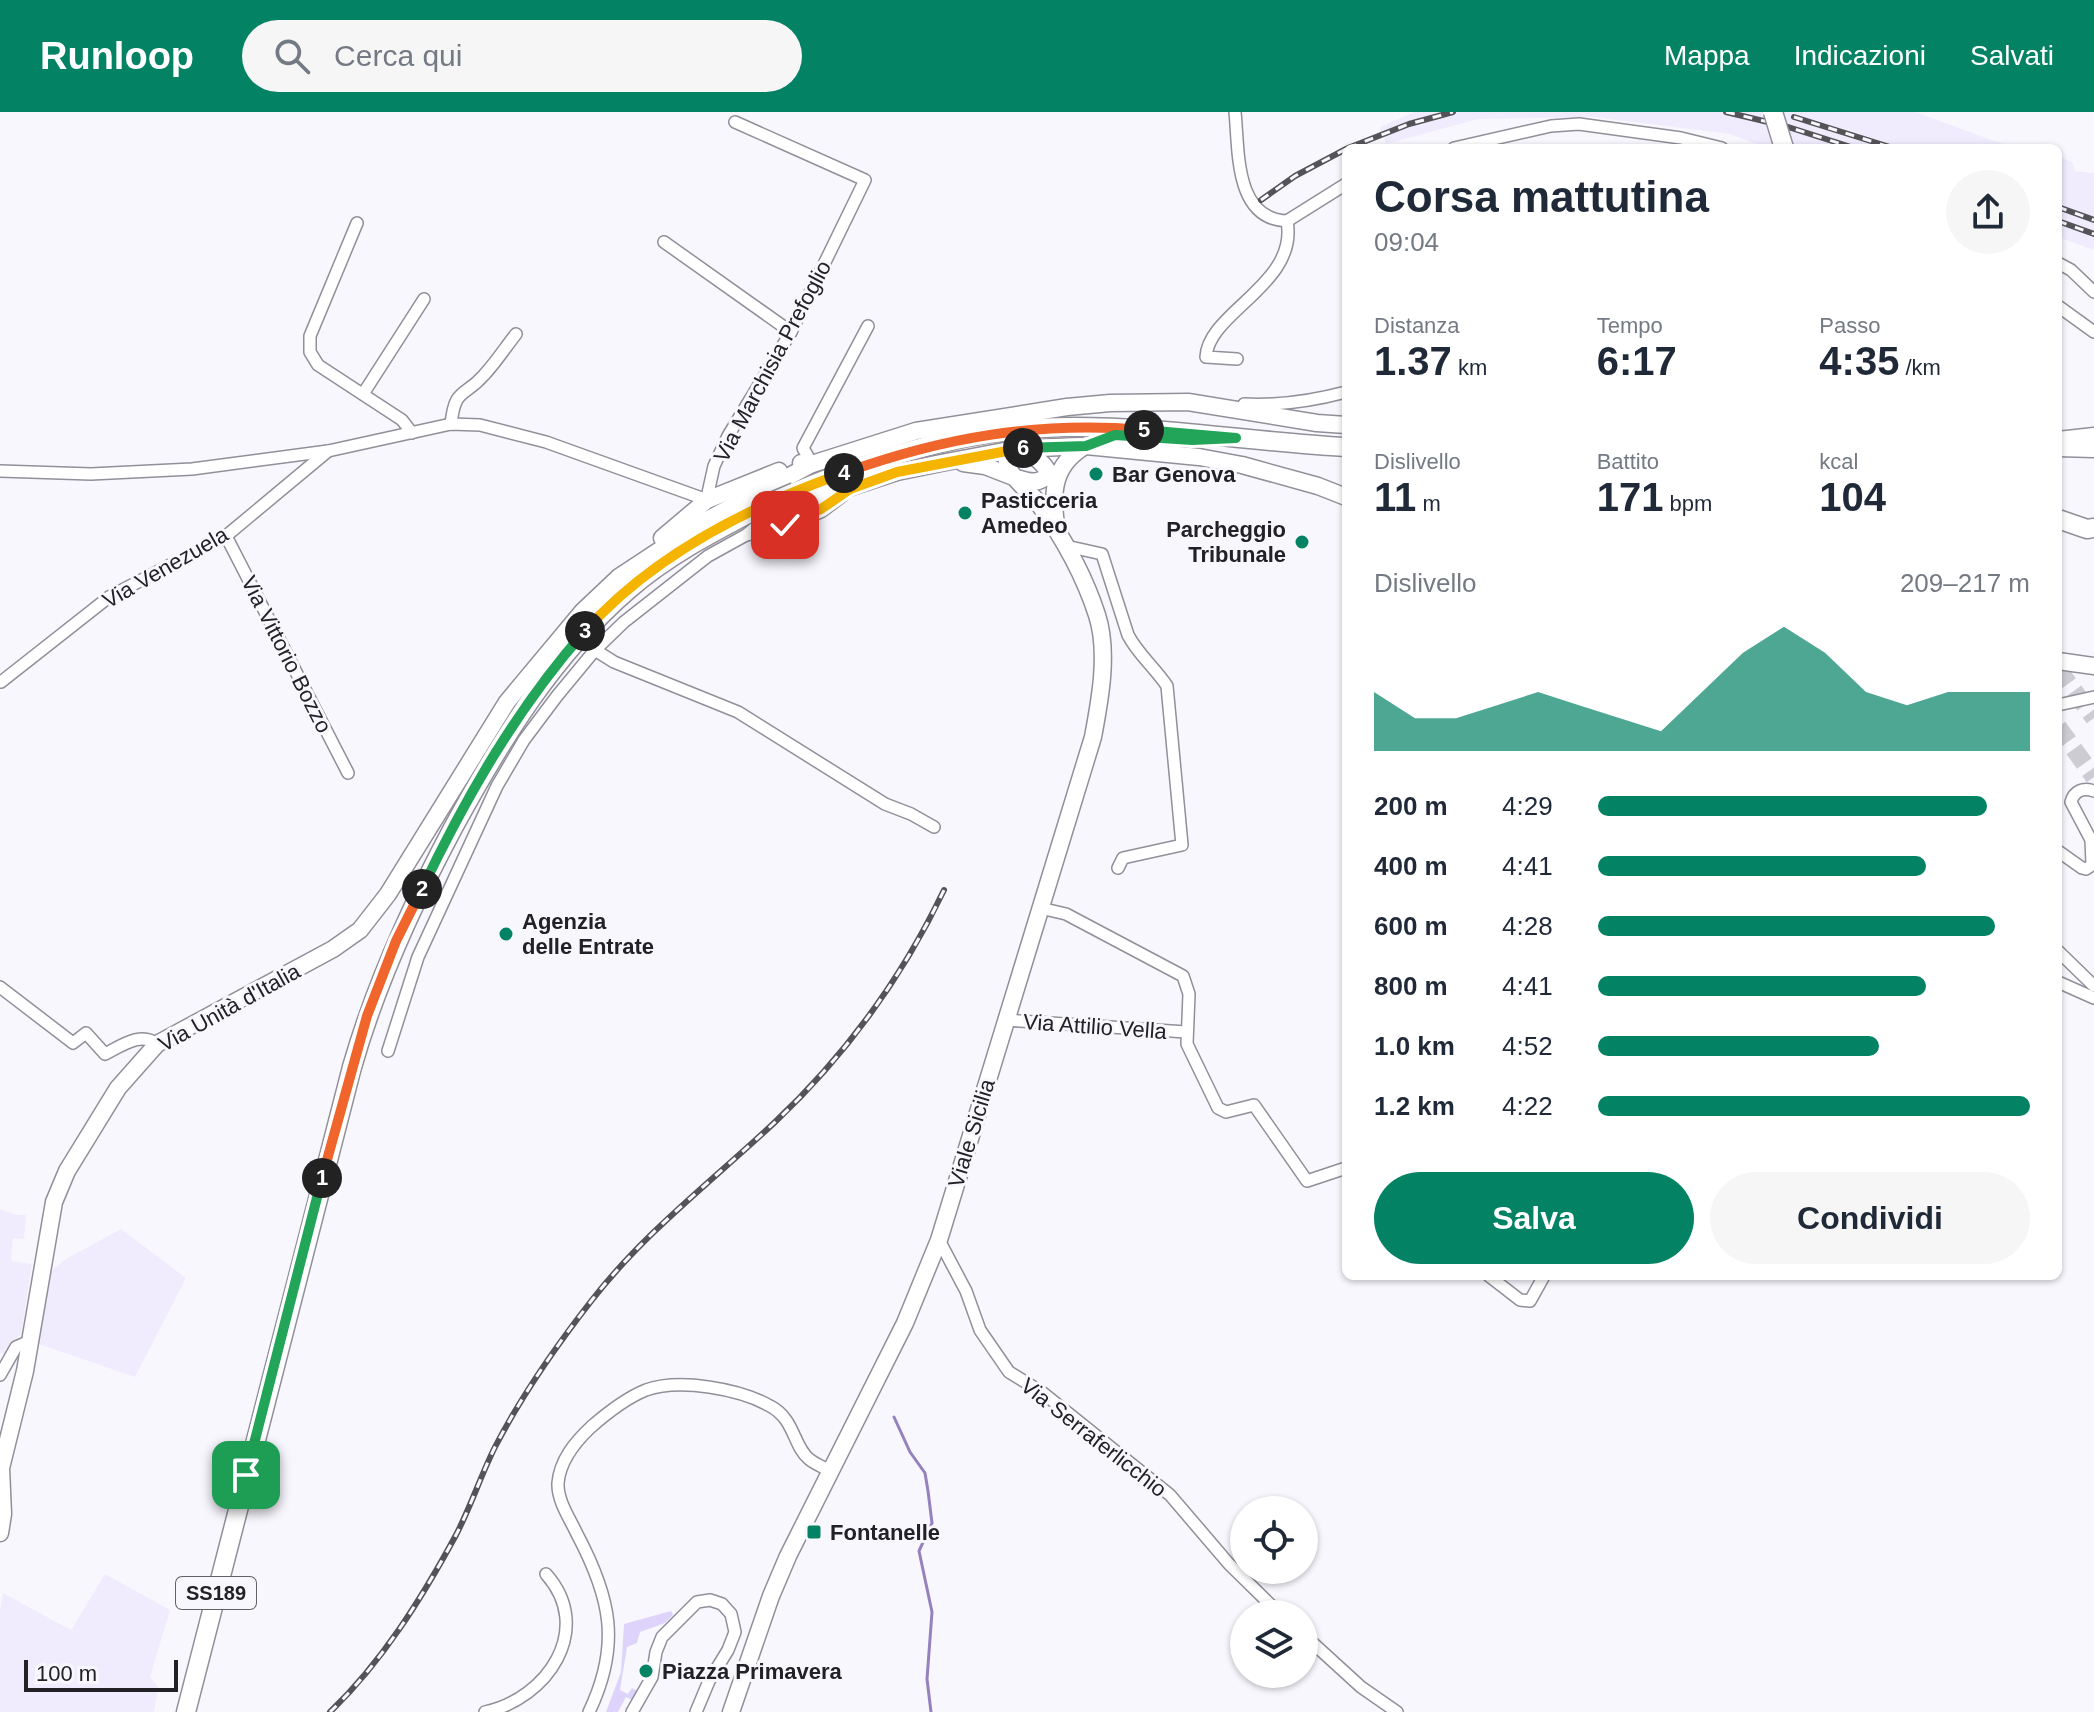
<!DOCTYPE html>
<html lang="it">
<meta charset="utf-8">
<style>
body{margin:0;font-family:Arial,sans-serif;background:#f6f6f7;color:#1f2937;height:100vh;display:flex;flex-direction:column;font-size:30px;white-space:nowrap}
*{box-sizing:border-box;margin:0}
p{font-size:26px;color:#747a83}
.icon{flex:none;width:44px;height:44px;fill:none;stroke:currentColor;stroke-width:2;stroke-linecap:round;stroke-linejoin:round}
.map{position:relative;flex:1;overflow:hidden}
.drawer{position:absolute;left:1342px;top:32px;width:720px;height:1136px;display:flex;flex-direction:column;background:#fff;border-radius:12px;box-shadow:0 2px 6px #0004}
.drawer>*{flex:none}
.fabs{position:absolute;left:1230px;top:1384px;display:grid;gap:16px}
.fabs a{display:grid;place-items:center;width:88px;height:88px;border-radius:50%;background:#fff;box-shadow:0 2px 6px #0004;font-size:40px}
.scale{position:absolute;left:24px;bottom:20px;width:154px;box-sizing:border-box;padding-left:8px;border:4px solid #222125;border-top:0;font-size:22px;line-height:28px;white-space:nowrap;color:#222125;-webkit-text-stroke:6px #f9f7fe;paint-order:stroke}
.pin{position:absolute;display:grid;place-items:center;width:68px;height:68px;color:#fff;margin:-34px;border-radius:16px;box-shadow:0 4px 12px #0006}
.km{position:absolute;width:40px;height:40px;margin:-20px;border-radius:50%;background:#222;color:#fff;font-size:22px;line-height:40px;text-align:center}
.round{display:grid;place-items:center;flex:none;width:84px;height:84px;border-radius:42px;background:#f6f6f7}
.head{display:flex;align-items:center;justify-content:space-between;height:136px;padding:0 32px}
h1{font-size:44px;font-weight:800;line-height:60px}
.metrics{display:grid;grid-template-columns:repeat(3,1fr);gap:12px;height:136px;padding:8px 32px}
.metrics div{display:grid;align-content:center}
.metrics b{font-size:40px;font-weight:800}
.metrics small{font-size:22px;font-weight:400}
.metrics p{font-size:22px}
.chart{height:224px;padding:16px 32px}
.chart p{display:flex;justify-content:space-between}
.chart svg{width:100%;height:144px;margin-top:8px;fill:#038364;opacity:.7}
.action{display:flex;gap:16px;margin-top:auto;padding:16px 32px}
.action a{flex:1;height:92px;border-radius:48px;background:#038364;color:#fff;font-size:32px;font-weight:800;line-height:92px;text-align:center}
.action a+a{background:#f6f6f7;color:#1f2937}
ul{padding:0 32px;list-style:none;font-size:26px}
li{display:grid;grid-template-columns:128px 96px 1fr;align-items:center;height:60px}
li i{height:20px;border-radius:10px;background:#038364}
header{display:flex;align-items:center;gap:48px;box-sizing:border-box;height:112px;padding:0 40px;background:#038364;color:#fff}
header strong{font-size:38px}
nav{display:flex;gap:44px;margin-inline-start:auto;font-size:28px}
.search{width:560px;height:72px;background:#f6f6f7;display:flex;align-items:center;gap:20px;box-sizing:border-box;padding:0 28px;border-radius:44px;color:#747a83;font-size:30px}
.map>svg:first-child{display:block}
</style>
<header>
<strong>Runloop</strong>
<div class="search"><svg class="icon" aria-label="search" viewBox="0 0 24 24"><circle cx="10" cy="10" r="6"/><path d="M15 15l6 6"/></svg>Cerca qui</div>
<nav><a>Mappa</a><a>Indicazioni</a><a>Salvati</a></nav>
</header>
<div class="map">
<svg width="2094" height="1600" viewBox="0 0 2094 1600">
<rect width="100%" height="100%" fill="#f9f7fe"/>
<g fill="#f0ecfe">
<path d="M1414,0H1915L2014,36H1767L1730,22L1593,5L1478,7L1386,32L1380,15Z"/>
<path d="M2058,44L2072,50L2075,59L2094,61V138L2058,125Z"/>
<path d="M0,1097L16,1103H26L24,1127L13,1126L11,1149L32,1152L21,1222L4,1242L0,1241Z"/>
<path d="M121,1117L186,1166L135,1265L27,1228L42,1166L66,1147Z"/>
<path d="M105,1462L170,1498L150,1565L158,1575L154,1600H0V1499L3,1481L71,1518Z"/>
</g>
<path fill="#ded4fb" d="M671,1499L673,1503L665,1511L640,1520L637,1531L627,1535L620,1578L628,1582L632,1576L639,1580L634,1589L626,1585L618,1600H606L621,1560L624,1512Z"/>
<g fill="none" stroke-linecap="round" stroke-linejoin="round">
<path stroke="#9382bc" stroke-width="3" d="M894,1305L910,1340L925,1361L928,1379L932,1411L919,1439L932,1500L927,1567L931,1600"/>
<g stroke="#ceccd3" stroke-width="18" stroke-dasharray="18 9" stroke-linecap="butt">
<path d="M2058,557L2094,606"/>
<path d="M2058,615L2094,665"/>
</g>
<defs>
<g id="street">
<path d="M1235,0C1239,38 1234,107 1287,109L1346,72"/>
<path d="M1454,36L1551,14L1579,12L1681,26L1722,36"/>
<path d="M357,111L310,224V240L318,253L402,308L412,321"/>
<path d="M664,130L791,220"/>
<path d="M2058,151L2071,158L2094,180"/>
<path d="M2058,194L2094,220"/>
<path d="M1237,247L1206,245C1208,200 1299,172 1287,109"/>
<path d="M363,282L424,187"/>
<path d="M1244,292C1280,294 1312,289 1346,280"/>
<path d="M451,312C455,275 464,286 484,263C496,250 505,236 516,222"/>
<path d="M812,352L803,336L868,214"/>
<path d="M0,359L91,362L192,357L328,339L451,312L480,313L546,330L710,389"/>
<path d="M706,390L714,354L728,324L791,220L865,68L735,10"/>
<path d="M747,423L785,413"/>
<path d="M226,424L348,661"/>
<path d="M1066,434L1102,442L1128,523C1137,541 1155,556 1167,574L1182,733L1123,746L1118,756"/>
<path d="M595,538L614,550L738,600L885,692L911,702L934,715"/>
<path d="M1,570L109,485L226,424L328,339"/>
<path d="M2058,593L2094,585"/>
<path d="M2058,739L2082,756L2086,757L2092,753L2091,728L2071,690C2074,679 2083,675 2094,679"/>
<path d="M1040,796L1066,802L1183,864L1189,882L1187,932L1218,996L1226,1000L1254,993L1307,1069L1346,1056"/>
<path d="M2058,839L2094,874"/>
<path d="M2058,870L2094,886"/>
<path d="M0,875L73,931L86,921L105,942C121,934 141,919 157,932"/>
<path d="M1005,908L1186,920"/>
<path d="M388,939L418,845L497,674L524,628L557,584L595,538L624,510L708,444L746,423L763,409L786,398"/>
<path d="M939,1128L966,1179L980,1218L1009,1260L1043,1281L1170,1383L1229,1452L1280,1502"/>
<path d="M1489,1164L1520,1188L1530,1189L1544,1164"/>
<path d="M0,1263L16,1235L30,1229"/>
<path d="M1304,1523L1361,1575L1397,1600"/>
<path d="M485,1600C547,1587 595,1517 546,1462"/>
<path d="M589,1600C621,1533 611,1486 577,1422C570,1407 557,1388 558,1371C560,1348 575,1330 591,1315C607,1301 626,1286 646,1278C680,1266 740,1277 770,1294C795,1307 793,1334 809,1347C815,1352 823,1355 830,1359"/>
<path d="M632,1600L652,1565L656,1540L662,1525L697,1490L710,1488L722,1492L731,1502L735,1520L728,1538L709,1569L696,1600"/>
</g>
<g id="secondary">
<path d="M2058,328L2094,324"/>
<path d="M801,351L812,352L916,319L1067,295L1110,291L1188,290L1317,311L1346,313"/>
<path d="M963,351L985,354L1016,366"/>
<path d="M770,380L785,413L821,397L841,382"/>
<path d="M797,393L897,360L941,351L1015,337L1086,334L1199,345L1242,353L1318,374L1346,385"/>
<path d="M1056,412C1051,379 1054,351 1087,333"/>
<path d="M662,426L707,388L779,359"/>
<path d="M2058,549L2094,554"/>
<path d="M0,1421L3,1402L1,1356L25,1259L54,1090L67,1059L118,976L157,932L333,837L360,818L388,782L507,590L582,500L619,465L701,411L812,352"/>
<path d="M731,1600L771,1484L788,1444L905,1211L939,1128L1093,625C1100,588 1109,540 1097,503C1084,463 1061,422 1036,388C1026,376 1004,361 1007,344L1015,337C1030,341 1041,347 1049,361C1041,373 1029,370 1017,366"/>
</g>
<g id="primary">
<path d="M2058,335L2094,336"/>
<path d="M795,380C880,344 973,315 1066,315C1160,314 1253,330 1346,335"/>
<path d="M2058,407L2087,417L2094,416"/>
<path d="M186,1600L352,955C376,871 412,793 453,716C501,628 552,544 628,478C669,442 719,417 767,392"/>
</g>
</defs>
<use href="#street" stroke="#918f99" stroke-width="14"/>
<use href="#secondary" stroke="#918f99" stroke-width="19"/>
<use href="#primary" stroke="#918f99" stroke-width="21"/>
<use href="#street" stroke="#fff" stroke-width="11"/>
<use href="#secondary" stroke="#fff" stroke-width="16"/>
<use href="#primary" stroke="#fff" stroke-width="18"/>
<defs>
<g id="rail">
<path d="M1726,0L1785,14L1854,36"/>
<path d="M1794,5L1893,36"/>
<path d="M1348,36L1409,12L1453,0"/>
<path d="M1261,88L1295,64L1346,37"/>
<path d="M2058,95L2094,108"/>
<path d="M2058,109L2094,122"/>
<path d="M330,1600C382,1550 422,1486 456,1423C471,1394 481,1363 495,1335C522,1283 556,1234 592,1188C644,1121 712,1069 774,1011C845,944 902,866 944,778"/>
</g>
</defs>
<use href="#rail" stroke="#545358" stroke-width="6"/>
<use href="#rail" stroke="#f9f7fe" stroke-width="3" stroke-dasharray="9" stroke-linecap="butt"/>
<defs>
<g id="primary-bridge">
<path d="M1773,0L1784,36"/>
<path d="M767,392L795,380"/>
</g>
</defs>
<use href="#primary-bridge" stroke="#918f99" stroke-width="21" stroke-linecap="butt"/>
<use href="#primary-bridge" stroke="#fff" stroke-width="18"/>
</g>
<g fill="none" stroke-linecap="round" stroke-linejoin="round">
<defs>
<path id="split-1" d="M246,1363L322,1066"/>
<path id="split-2" d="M322,1066L367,904L396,829L422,777"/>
<path id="split-3" d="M422,777C466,685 517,596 585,519"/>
<path id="split-4" d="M585,519C652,444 750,394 844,361"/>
<path id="split-5" d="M844,361C944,325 1038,309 1144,318"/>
<path id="split-6" d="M1023,336L1086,334L1115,323L1192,328L1236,326L1144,318"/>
<path id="split-7" d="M785,413L821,397L850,377L897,360L1023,336"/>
</defs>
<use href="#split-1" stroke="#fff" stroke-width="16"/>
<use href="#split-2" stroke="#fff" stroke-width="16"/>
<use href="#split-3" stroke="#fff" stroke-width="16"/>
<use href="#split-4" stroke="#fff" stroke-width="16"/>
<use href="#split-5" stroke="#fff" stroke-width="16"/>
<use href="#split-6" stroke="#fff" stroke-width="16"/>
<use href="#split-7" stroke="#fff" stroke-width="16"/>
<use href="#split-1" stroke="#22a559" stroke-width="10"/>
<use href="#split-2" stroke="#f0652b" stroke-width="10"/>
<use href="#split-3" stroke="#22a559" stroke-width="10"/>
<use href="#split-4" stroke="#f5b400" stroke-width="10"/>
<use href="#split-5" stroke="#f0652b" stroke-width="10"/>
<use href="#split-6" stroke="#22a559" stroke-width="10"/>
<use href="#split-7" stroke="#f5b400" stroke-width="10"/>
</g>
<g fill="#038364" stroke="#f9f7fe" stroke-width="3">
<circle cx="1096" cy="362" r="8"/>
<circle cx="965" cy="401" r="8"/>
<circle cx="1302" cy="430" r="8"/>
<circle cx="506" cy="822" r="8"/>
<rect x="806" y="1412" width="16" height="16" rx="4"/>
<circle cx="646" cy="1559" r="8"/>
</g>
<g text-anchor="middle" stroke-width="6" stroke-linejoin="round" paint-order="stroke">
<rect fill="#f9f7fe" stroke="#626166" stroke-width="2" x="176" y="1465" width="80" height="32" rx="6"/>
<g font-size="20" font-weight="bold" fill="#222125">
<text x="216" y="1488">SS189</text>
</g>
<g font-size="22" fill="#222125" stroke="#f9f7fe">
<text transform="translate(772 249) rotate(-62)" y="8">Via Marchisia Prefoglio</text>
<text transform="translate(165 455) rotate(-30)" y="8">Via Venezuela</text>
<text transform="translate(287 542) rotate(63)" y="8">Via Vittorio Bozzo</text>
<text transform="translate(229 895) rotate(-29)" y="8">Via Unità d'Italia</text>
<text transform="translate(1095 914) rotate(4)" y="8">Via Attilio Vella</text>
<text transform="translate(971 1021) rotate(-73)" y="8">Viale Sicilia</text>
<text transform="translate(1094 1325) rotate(38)" y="8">Via Serraferlicchio</text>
</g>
<g font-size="22" font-weight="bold" fill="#222125" stroke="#f9f7fe" text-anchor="start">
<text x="1112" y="370">Bar Genova</text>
<text x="981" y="396">Pasticceria<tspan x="981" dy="25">Amedeo</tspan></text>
<text x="1286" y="425" text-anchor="end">Parcheggio<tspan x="1286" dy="25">Tribunale</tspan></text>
<text x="522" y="817">Agenzia<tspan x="522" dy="25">delle Entrate</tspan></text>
<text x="830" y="1428">Fontanelle</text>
<text x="662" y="1567">Piazza Primavera</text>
</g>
</g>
</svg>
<div class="fabs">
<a><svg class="icon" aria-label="locate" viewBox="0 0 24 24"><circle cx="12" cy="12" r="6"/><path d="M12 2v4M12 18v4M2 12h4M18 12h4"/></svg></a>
<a><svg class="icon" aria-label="layers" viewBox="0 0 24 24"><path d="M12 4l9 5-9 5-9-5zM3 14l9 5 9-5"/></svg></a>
</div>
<div class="scale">100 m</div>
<div class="pin" style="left:246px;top:1363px;background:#1e9e55"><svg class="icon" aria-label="arrive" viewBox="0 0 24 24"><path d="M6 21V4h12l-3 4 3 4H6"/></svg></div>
<div class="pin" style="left:785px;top:413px;background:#d93025"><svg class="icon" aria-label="check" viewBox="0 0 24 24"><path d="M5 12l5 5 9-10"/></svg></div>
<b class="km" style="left:322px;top:1066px">1</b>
<b class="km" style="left:422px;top:777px">2</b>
<b class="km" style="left:585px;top:519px">3</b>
<b class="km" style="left:844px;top:361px">4</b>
<b class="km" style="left:1144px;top:318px">5</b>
<b class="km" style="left:1023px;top:336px">6</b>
<section class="drawer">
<div class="head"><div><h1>Corsa mattutina</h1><p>09:04</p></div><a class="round"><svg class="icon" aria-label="share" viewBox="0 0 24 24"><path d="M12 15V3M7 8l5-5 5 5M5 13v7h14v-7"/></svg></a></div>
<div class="metrics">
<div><p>Distanza</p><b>1.37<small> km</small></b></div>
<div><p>Tempo</p><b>6:17</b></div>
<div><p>Passo</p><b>4:35<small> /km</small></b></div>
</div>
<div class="metrics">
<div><p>Dislivello</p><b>11<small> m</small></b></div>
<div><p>Battito</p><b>171<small> bpm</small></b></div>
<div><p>kcal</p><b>104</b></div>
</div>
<div class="chart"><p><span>Dislivello</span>209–217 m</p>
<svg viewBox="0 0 160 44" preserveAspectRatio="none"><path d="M0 44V26L10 34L20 34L30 30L40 26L50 30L60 34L70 38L80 26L90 14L100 6L110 14L120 26L130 30L140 26L150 26L160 26V44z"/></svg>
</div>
<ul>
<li><b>200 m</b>4:29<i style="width:90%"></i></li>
<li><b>400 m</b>4:41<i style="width:76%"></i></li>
<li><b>600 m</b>4:28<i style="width:92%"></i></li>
<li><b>800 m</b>4:41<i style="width:76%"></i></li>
<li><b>1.0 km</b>4:52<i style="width:65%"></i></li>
<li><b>1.2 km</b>4:22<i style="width:100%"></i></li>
</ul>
<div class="action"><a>Salva</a><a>Condividi</a></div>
</section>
</div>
